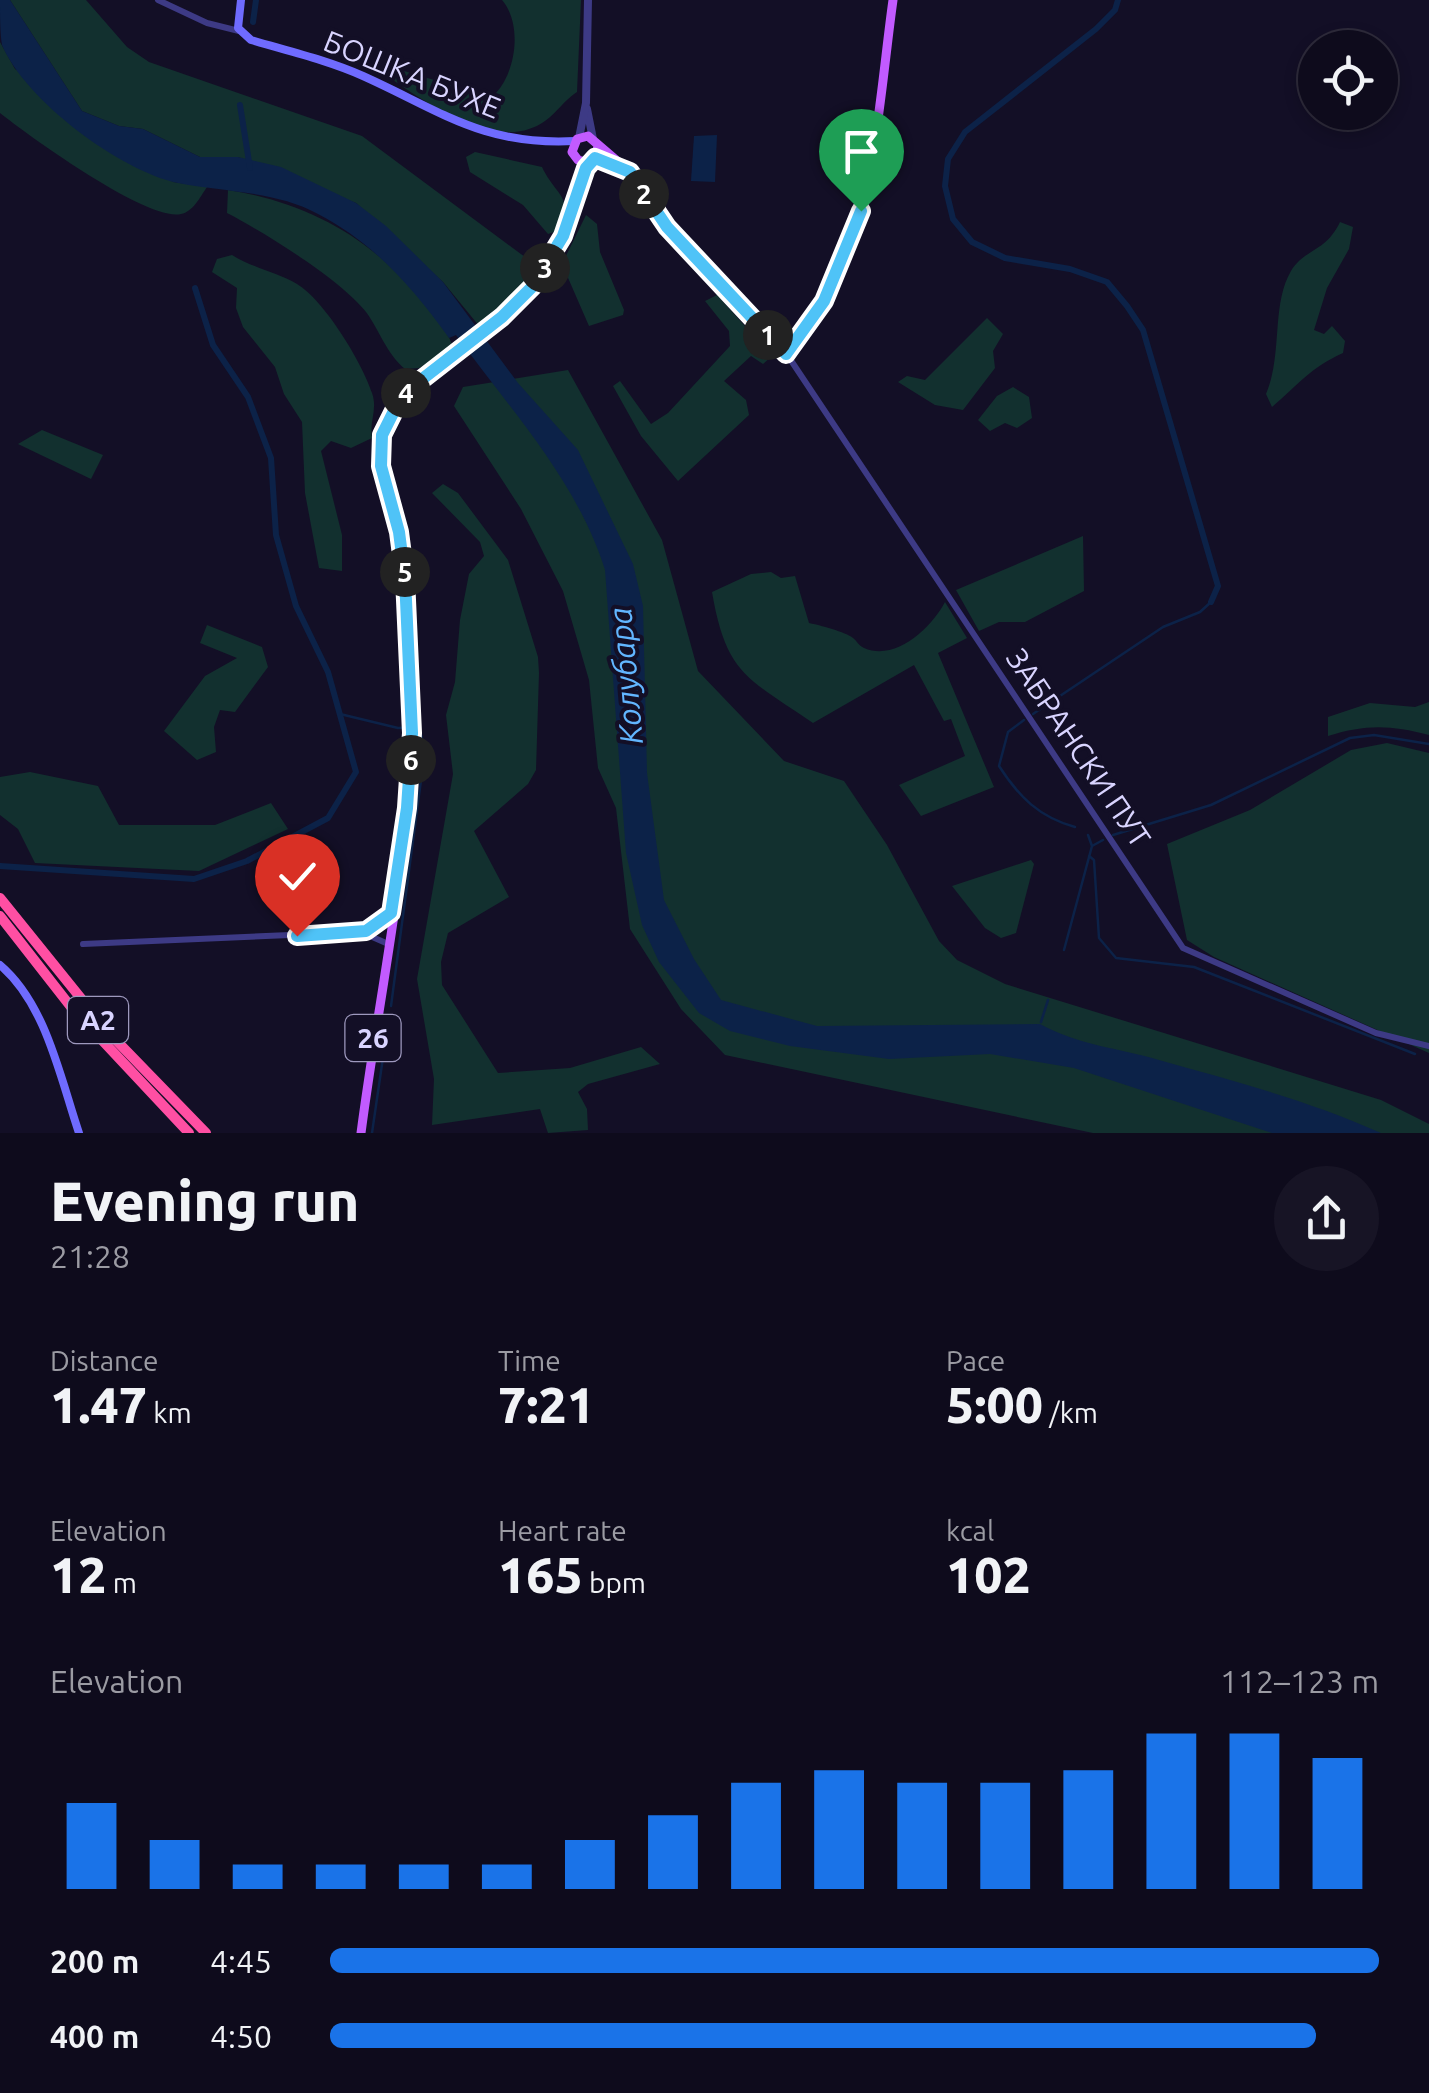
<!DOCTYPE html>
<meta charset="utf-8">
<style>
body{margin:0;font-family:Ubuntu,sans-serif;background:#171425;color:#f1f3f6;height:100vh;display:flex;flex-direction:column;font-size:38px;white-space:nowrap}
*{box-sizing:border-box;margin:0}
p{font-size:32px;color:#9b9ba3}
.icon{flex:none;width:55px;height:55px;fill:none;stroke:currentColor;stroke-width:2;stroke-linecap:round;stroke-linejoin:round}
.map{position:relative;height:1133px;overflow:hidden}
.sheet{display:flex;flex-direction:column;background:#0e0b1c;flex:1}
.sheet>*{flex:none}
.buttons{position:absolute;left:1298px;top:30px;display:grid;gap:20px}
.buttons a{display:grid;place-items:center;width:100px;height:100px;border-radius:50%;background:#0e0b1c;box-shadow:0 5px 15px #0003,0 0 0 2px #2e2b3b;font-size:50px}
.pin{position:absolute;display:grid;place-items:center;width:85px;height:85px;color:#fff;margin:-102px -42px;border-radius:50% 50% 50% 0;rotate:-45deg;box-shadow:0 0 10px #0007}
.pin .icon{rotate:45deg}
.km{position:absolute;width:50px;height:50px;margin:-25px;border-radius:50%;background:#222;color:#fff;font-size:28px;line-height:50px;text-align:center}
.round{display:grid;place-items:center;flex:none;width:105px;height:105px;border-radius:52px;background:#171425}
.headline{display:flex;align-items:center;justify-content:space-between;height:170px;padding:0 50px}
h1{font-size:55px;font-weight:800;line-height:75px}
.stats{display:grid;grid-template-columns:repeat(3,1fr);gap:15px;height:170px;padding:10px 50px}
.stats div{display:grid;align-content:center}
.stats b{font-size:50px;font-weight:800}
.stats small{font-size:28px;font-weight:400}
.stats p{font-size:28px}
.chart{height:280px;padding:20px 50px}
.chart p{display:flex;justify-content:space-between}
.chart svg{width:100%;height:180px;margin-top:10px;stroke:#1a73e8;stroke-width:6}
ul{padding:0 50px;list-style:none;font-size:32px}
li{display:grid;grid-template-columns:160px 120px 1fr;align-items:center;height:75px}
li i{height:25px;border-radius:12px;background:#1a73e8}
.map>svg:first-child{display:block}
</style>
<div class="map">
<svg width="1429" height="1133" viewBox="0 0 1429 1133">
<rect width="100%" height="100%" fill="#130f26"/>
<g fill="#12302f">
<path d="M10,0H86L127,47L149,62L362,136L529,260L535,271L508,304L480,327L443,282L356,203L238,157H200L143,129L119,126L82,111Z"/>
<path d="M502,0H581L577,92C559,104 552,122 529,129C484,145 414,95 380,71L394,68L481,94L496,93C517,70 522,23 502,0Z"/>
<path d="M0,42L15,69L173,182L207,187C200,197 193,212 181,214C148,222 29,136 0,113Z"/>
<path d="M475,152L542,167C556,197 578,198 554,232L548,234L523,205L470,172L466,157Z"/>
<path d="M228,190C311,203 379,242 429,310C438,322 451,335 453,349L419,368L405,369C386,353 380,331 366,312C341,280 264,232 227,213Z"/>
<path d="M586,215L597,224L600,252L624,310L623,315L589,326L562,264Z"/>
<path d="M1340,222L1353,227L1349,249L1327,288L1314,330L1324,334L1332,326L1345,341L1343,353C1310,368 1299,384 1272,407L1266,394C1283,354 1271,305 1291,271C1304,249 1326,252 1340,222Z"/>
<path d="M232,255C253,268 276,272 297,284C324,300 362,362 372,393C378,410 369,421 372,438L351,448L331,441L321,451L342,535V571L319,568L305,493L302,422L284,394L275,367L243,327L236,308L237,288L212,272L217,259Z"/>
<path d="M717,295L772,356L763,364L751,356L724,381L746,400L749,415L678,481L641,436L613,386L620,381L651,424L668,413L730,346L729,331L705,301Z"/>
<path d="M987,318L1003,334L993,351L995,368L963,410L935,405L898,382L907,376L925,380Z"/>
<path d="M568,370L662,540L698,671L784,761L844,781L887,845L939,941L957,960L1005,984L1381,1100L1429,1124V1133H1093L725,1055L681,1009L630,929L616,808L598,768L589,680L563,591L521,509L454,406L463,387Z"/>
<path d="M1013,387L1029,397L1032,418L1017,428L1005,423L990,431L978,420L997,396Z"/>
<path d="M42,430L103,455L91,479L18,444Z"/>
<path d="M443,484L458,493L508,560L538,657L539,673L536,770L528,784L474,831L509,897L448,933L441,962L442,985L498,1073L570,1068L641,1047L660,1064L588,1084L578,1092L587,1109L588,1130L548,1133L540,1109L432,1125L434,1079L417,979L453,774L446,715L455,682L460,620L469,574L484,556L480,542L432,493Z"/>
<path d="M1083,536L1084,591L1025,622H999L979,631L956,590Z"/>
<path d="M771,572L781,578L795,576L809,623C819,625 846,632 853,638C857,641 859,646 864,648C896,662 932,627 945,602L967,638L938,653L994,787L921,816L899,785L965,756L951,719L944,721L914,665L813,723C747,678 726,674 712,592L751,574Z"/>
<path d="M207,625L262,647L268,667L235,712L220,710L214,727L216,752L197,760L164,731L205,676L237,658L200,643Z"/>
<path d="M1429,702V735C1391,725 1366,724 1328,736V717L1370,703L1415,707Z"/>
<path d="M1387,743L1429,753V1053L1214,957L1187,940L1167,844L1250,810L1351,750Z"/>
<path d="M30,772L98,786L119,825H215L271,803L288,829L199,871L35,863L18,829L0,815V777Z"/>
<path d="M1031,860L1034,864L1016,933L1001,938L985,928L952,886Z"/>
</g>
<g fill="#0c2248">
<path d="M0,0H10L82,111L119,126L143,129L200,157H238L281,167L356,203L386,226L443,282L518,383L578,450L633,564L643,606L647,773L664,900L694,959L721,1000L817,1026L1040,1024C1078,1045 1118,1048 1159,1060C1234,1081 1310,1101 1381,1133H1272L1074,1068L990,1054L889,1059L790,1046L730,1031L699,1013L659,962L642,925L626,853L605,570C578,482 509,408 456,335L449,338C413,288 374,243 318,214C276,191 223,192 178,183C120,171 25,100 2,45C0,33 0,14 0,0Z"/>
<path d="M717,135L715,182L691,181L694,136Z"/>
</g>
<g fill="none" stroke-linecap="round" stroke-linejoin="round">
<g stroke="#0c2248" stroke-width="2.5">
<path d="M340,714L398,728L419,727L425,750L391,1006"/>
<path d="M1033,714L1163,627L1200,612L1211,602"/>
<path d="M1024,720L1008,732L999,766C1019,797 1039,817 1075,827"/>
<path d="M1113,835L1211,805L1350,738L1374,735L1429,744"/>
<path d="M1092,846L1103,840"/>
<path d="M1089,856L1094,860L1099,938L1116,958L1194,967L1415,1054"/>
<path d="M1064,950L1092,846L1088,835"/>
<path d="M1041,1022L1048,1000"/>
<path d="M372,1133L386,1037"/>
</g>
<g stroke="#0c2248" stroke-width="6">
<path d="M1118,0L1115,10L1096,29L965,132L948,159L945,186L953,219L972,242L1005,258L1070,269L1107,282L1127,306L1143,330L1218,586L1211,602"/>
<path d="M253,22L256,0"/>
<path d="M240,105L250,168"/>
<path d="M0,866L194,879L247,861L328,818L356,772L328,672L296,606L276,535L271,458L248,397L213,345L195,288"/>
</g>
<g stroke="#3d3a85" stroke-width="6">
<path d="M158,0L207,23L239,31"/>
<path d="M786,353L1183,948L1376,1033L1429,1046"/>
<path d="M364,931L391,913"/>
<path d="M83,944L361,932L386,943"/>
</g>
<g stroke="#3d3a85" stroke-width="8">
<path d="M587,109L593,139"/>
<path d="M579,138L586,103L588,0"/>
</g>
<g stroke="#6f6bff" stroke-width="8">
<path d="M241,0L238,28L251,40C288,51 327,60 363,76C441,111 483,146 575,141"/>
<path d="M0,965C46,1004 60,1077 79,1133"/>
</g>
<g stroke="#c25bff" stroke-width="9">
<path d="M598,146L595,158L586,162L578,160L572,152L577,139L588,136L630,172L667,227L786,353C873,268 877,113 893,0"/>
<path d="M361,1133C377,1011 403,886 411,764C415,704 409,641 406,581C403,538 371,470 383,433C405,367 485,341 528,291C561,252 570,207 589,162"/>
</g>
<g stroke="#ff4fa3" stroke-width="10">
<path d="M0,898L109,1033L206,1133"/>
<path d="M0,916L71,1007L189,1133"/>
</g>
</g>
<g fill="none" stroke-linecap="round" stroke-linejoin="round">
<defs>
<path id="route" d="M297,936L366,931L391,913L407,808L412,733L405,578L399,532L381,466L382,435L396,407L412,387L502,317L532,287L563,236L586,168L595,158L630,172L667,227L786,354L824,301L861,211"/>
</defs>
<use href="#route" stroke="#fff" stroke-width="20"/>
<use href="#route" stroke="#4fc3f7" stroke-width="12"/>
</g>
<g text-anchor="middle" stroke-width="8" stroke-linejoin="round" paint-order="stroke">
<g fill="#130f26" stroke="#9e99be" stroke-width="2.5">
<rect x="68" y="997" width="60" height="46" rx="8"/>
<rect x="345.5" y="1015" width="55" height="46" rx="8"/>
</g>
<g font-size="28" font-weight="bold" fill="#d9d4ff">
<text x="98" y="1030">A2</text>
<text x="373" y="1048">26</text>
</g>
<g font-size="30" fill="#d9d4ff" stroke="#130f26">
<text transform="translate(412 75) rotate(22)" y="10">БОШКА БУХЕ</text>
<text transform="translate(1078 748) rotate(56)" y="10">ЗАБРАНСКИ ПУТ</text>
</g>
<g font-size="32" font-style="italic" fill="#62b6ff" stroke="#130f26">
<text transform="translate(626 676) rotate(-95)" y="11">Колубара</text>
</g>
</g>
</svg>
<div class="buttons">
<a><svg class="icon" aria-label="locate" viewBox="0 0 24 24"><circle cx="12" cy="12" r="6"/><path d="M12 2v4M12 18v4M2 12h4M18 12h4"/></svg></a>
</div>
<div class="pin" style="left:861px;top:211px;background:#1e9e55"><svg class="icon" aria-label="arrive" viewBox="0 0 24 24"><path d="M6 21V4h12l-3 4 3 4H6"/></svg></div>
<div class="pin" style="left:297px;top:936px;background:#d93025"><svg class="icon" aria-label="check" viewBox="0 0 24 24"><path d="M5 12l5 5 9-10"/></svg></div>
<b class="km" style="left:768px;top:335px">1</b>
<b class="km" style="left:644px;top:194px">2</b>
<b class="km" style="left:545px;top:268px">3</b>
<b class="km" style="left:406px;top:393px">4</b>
<b class="km" style="left:405px;top:572px">5</b>
<b class="km" style="left:411px;top:760px">6</b>
</div>
<section class="sheet">
<div class="headline"><div><h1>Evening run</h1><p>21:28</p></div><a class="round"><svg class="icon" aria-label="share" viewBox="0 0 24 24"><path d="M12 15V3M7 8l5-5 5 5M5 13v7h14v-7"/></svg></a></div>
<div class="stats">
<div><p>Distance</p><b>1.47<small> km</small></b></div>
<div><p>Time</p><b>7:21</b></div>
<div><p>Pace</p><b>5:00<small> /km</small></b></div>
</div>
<div class="stats">
<div><p>Elevation</p><b>12<small> m</small></b></div>
<div><p>Heart rate</p><b>165<small> bpm</small></b></div>
<div><p>kcal</p><b>102</b></div>
</div>
<div class="chart"><p><span>Elevation</span>112–123 m</p>
<svg viewBox="0 0 160 44" preserveAspectRatio="none"><path d="M5 44V23M15 44V32M25 44V38M35 44V38M45 44V38M55 44V38M65 44V32M75 44V26M85 44V18M95 44V15M105 44V18M115 44V18M125 44V15M135 44V6M145 44V6M155 44V12"/></svg>
</div>
<ul>
<li><b>200 m</b>4:45<i style="width:100%"></i></li>
<li><b>400 m</b>4:50<i style="width:94%"></i></li>
</ul>
</section>
